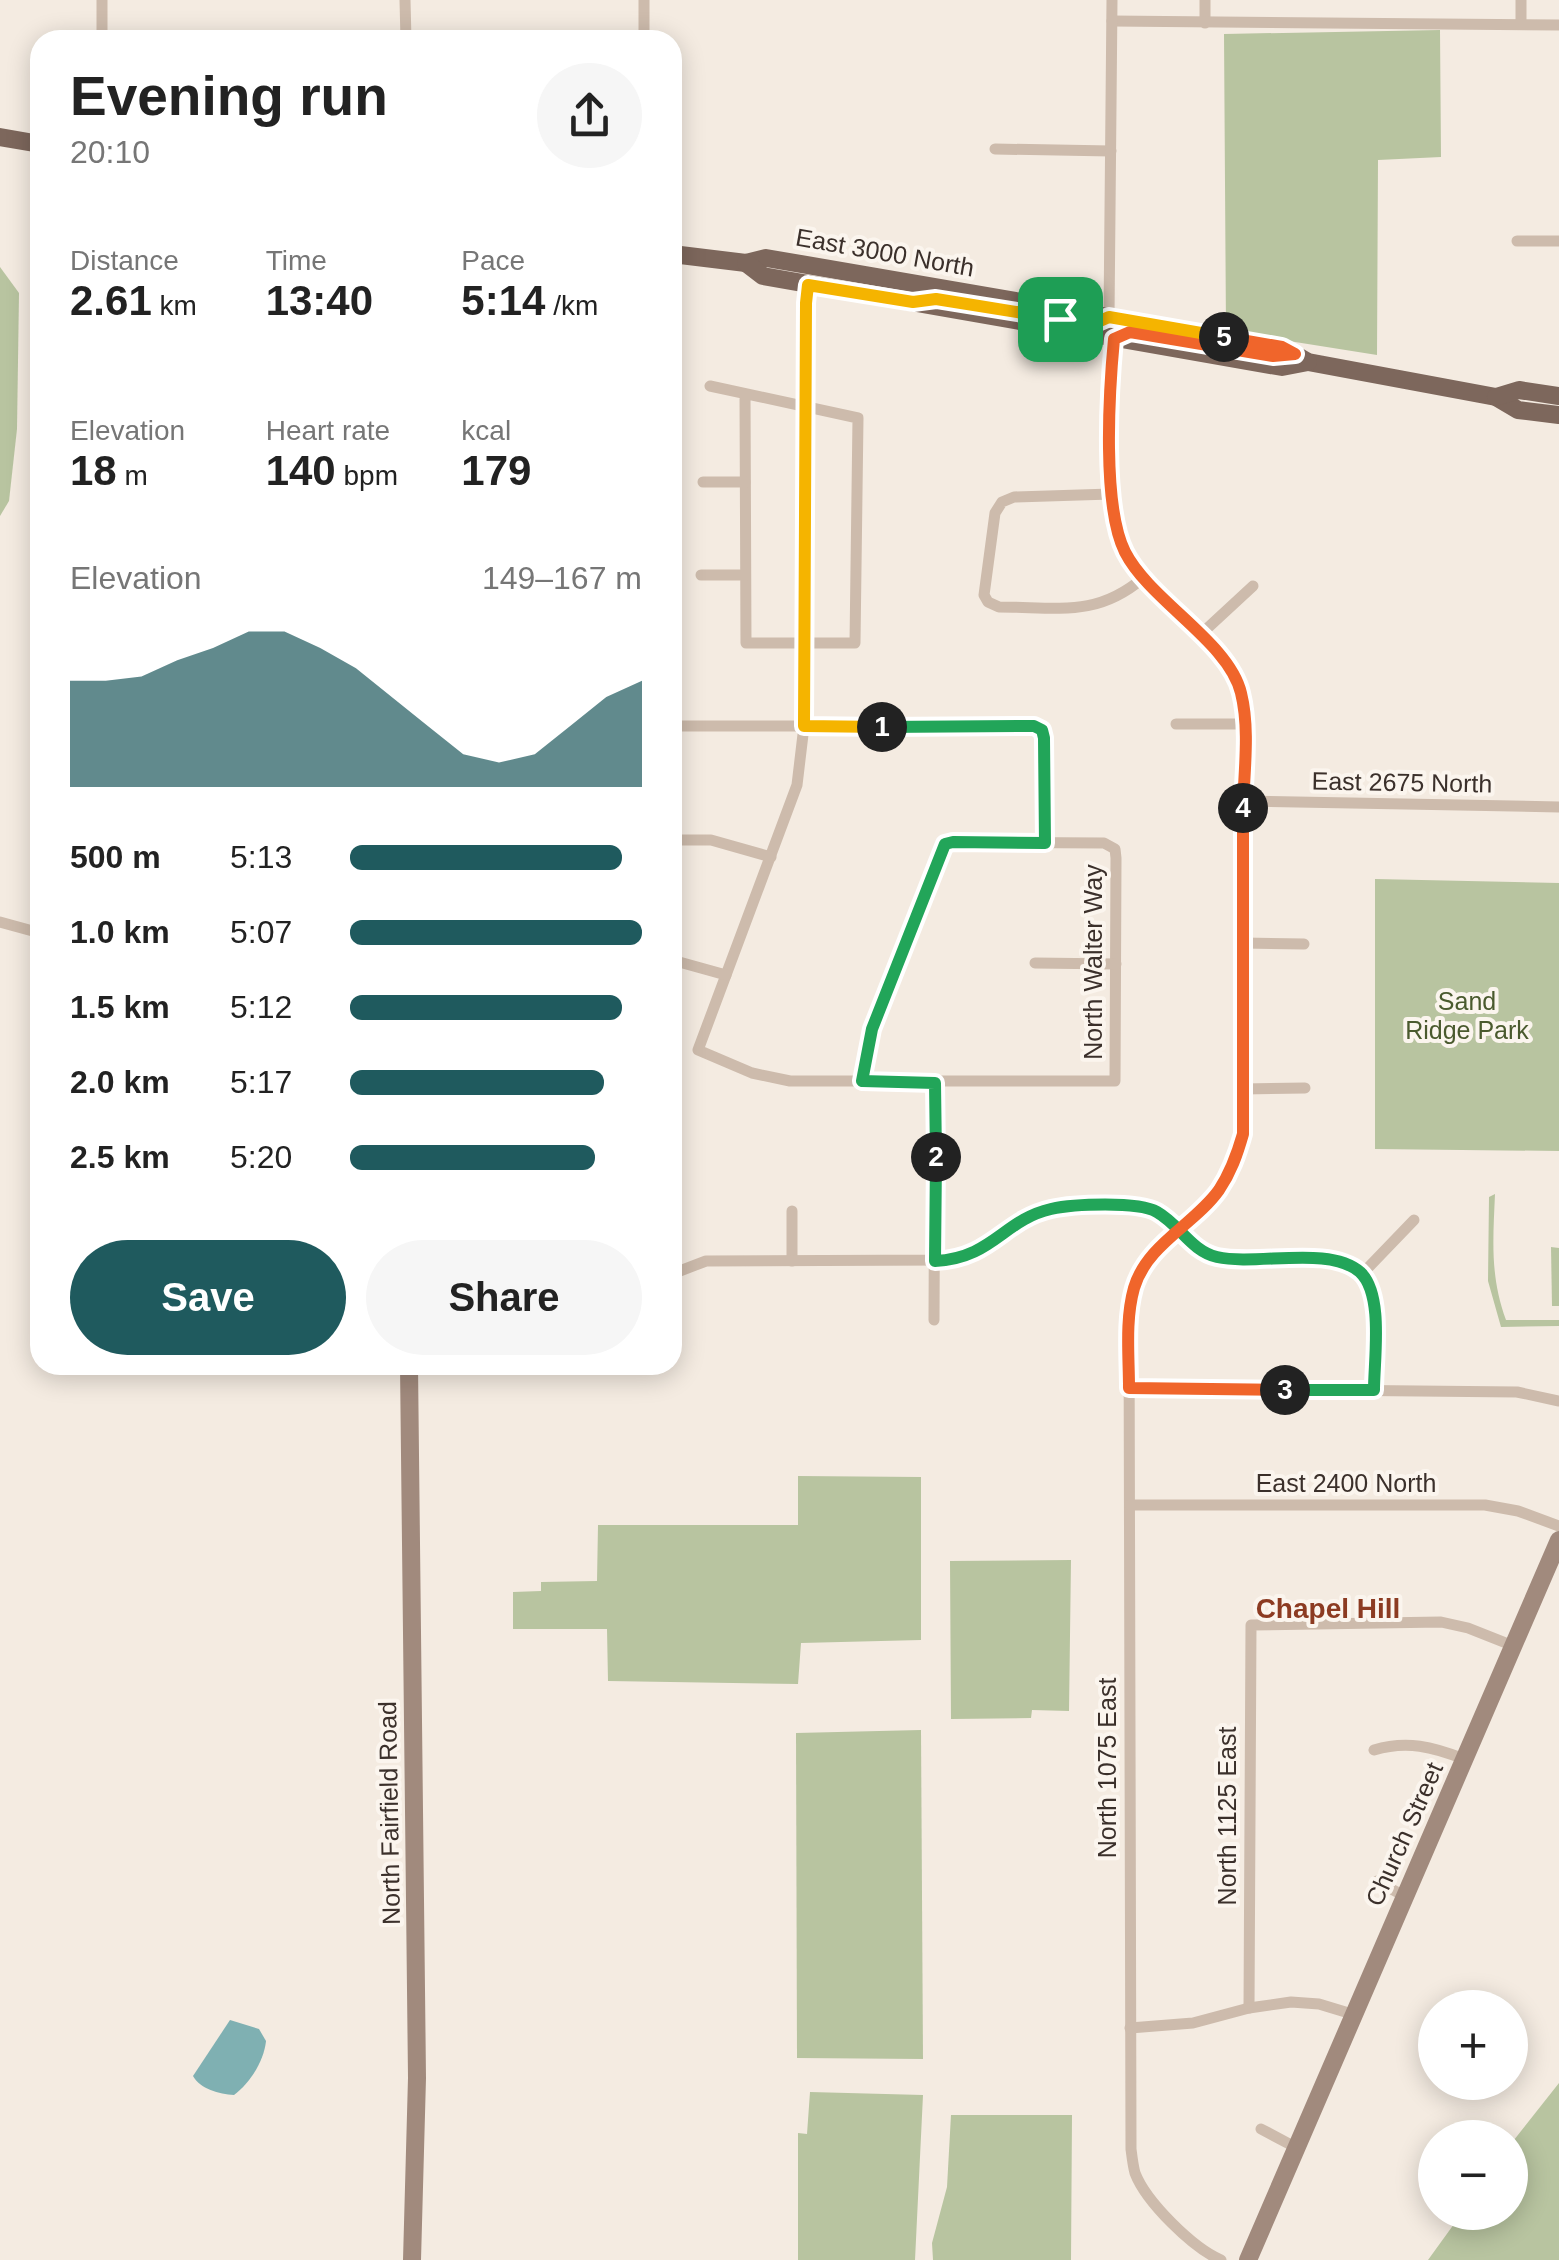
<!DOCTYPE html>
<meta charset="utf-8">
<style>
body{margin:0;font-family:Arial,sans-serif;background:#f6f6f6;color:#222;height:100vh;display:flex;flex-direction:column;font-size:38px;white-space:nowrap}
*{box-sizing:border-box;margin:0}
p{font-size:32px;color:#767676}
.icon{flex:none;width:55px;height:55px;fill:none;stroke:currentColor;stroke-width:2;stroke-linecap:round;stroke-linejoin:round}
.map{position:relative;flex:1;overflow:hidden}
.details{position:absolute;left:30px;top:30px;width:652px;height:1345px;display:flex;flex-direction:column;background:#fff;border-radius:30px;box-shadow:0 5px 25px #0003}
.details>*{flex:none}
.controls{position:absolute;left:1418px;top:1990px;display:grid;gap:20px}
.controls a{display:grid;place-items:center;width:110px;height:110px;border-radius:50%;background:#fff;box-shadow:0 5px 25px #0003;font-size:50px}
.pin{position:absolute;display:grid;place-items:center;width:85px;height:85px;color:#fff;margin:-42px;border-radius:20px;box-shadow:0 5px 15px #0006}
.km{position:absolute;width:50px;height:50px;margin:-25px;border-radius:50%;background:#222;color:#fff;font-size:28px;line-height:50px;text-align:center}
.round{display:grid;place-items:center;flex:none;width:105px;height:105px;border-radius:52px;background:#f6f6f6}
.head{display:flex;align-items:center;justify-content:space-between;height:170px;padding:0 40px}
h1{font-size:55px;font-weight:600;line-height:75px}
.metrics{display:grid;grid-template-columns:repeat(3,1fr);gap:15px;height:170px;padding:10px 40px}
.metrics div{display:grid;align-content:center}
.metrics b{font-size:42px;font-weight:600}
.metrics small{font-size:28px;font-weight:400}
.metrics p{font-size:28px}
.chart{height:280px;padding:20px 40px}
.chart p{display:flex;justify-content:space-between}
.chart svg{width:100%;height:180px;margin-top:10px;fill:#1f5a5e;opacity:.7}
.action{display:flex;gap:20px;margin-top:auto;padding:20px 40px}
.action a{flex:1;height:115px;border-radius:60px;background:#1f5a5e;color:#fff;font-size:40px;font-weight:600;line-height:115px;text-align:center}
.action a+a{background:#f6f6f6;color:#222}
ul{padding:0 40px;list-style:none;font-size:32px}
li{display:grid;grid-template-columns:160px 120px 1fr;align-items:center;height:75px}
li i{height:25px;border-radius:12px;background:#1f5a5e}
.map>svg:first-child{display:block}
</style>
<div class="map">
<svg width="1559" height="2260" viewBox="0 0 1559 2260">
<rect width="100%" height="100%" fill="#f4ebe1"/>
<g fill="#b8c4a0">
<path d="M1440,30L1441,157L1378,160L1377,355L1226,331L1224,34Z"/>
<path d="M0,267L19,293L17,429L9,501L0,516Z"/>
<path d="M1375,879L1559,883V1151L1375,1149Z"/>
<path d="M1495,1194C1493,1241 1490,1276 1506,1320H1559V1326L1501,1327L1488,1281L1489,1197Z"/>
<path d="M1551,1247L1559,1248V1306H1552Z"/>
<path d="M798,1476L921,1477V1640L801,1643L798,1684L608,1681L607,1629H513V1592L541,1591V1582L597,1581L598,1525H798Z"/>
<path d="M1071,1560L1069,1711L1032,1710L1031,1718L951,1719L950,1561Z"/>
<path d="M921,1730L923,2059L797,2058L796,1733Z"/>
<path d="M1559,2083V2260H1428L1462,2213L1510,2212V2145Z"/>
<path d="M810,2092L923,2095L915,2260H798V2133L807,2134Z"/>
<path d="M951,2115H1072L1071,2260H933L932,2243L947,2187Z"/>
</g>
<path fill="#7fb0b2" d="M230,2020L259,2029L266,2041C264,2061 250,2083 234,2095C219,2094 200,2089 193,2076Z"/>
<g fill="none" stroke-linecap="round" stroke-linejoin="round">
<g stroke="#cdbbac" stroke-width="11">
<path d="M405,0L406,40"/>
<path d="M1205,0V23"/>
<path d="M1521,0V24"/>
<path d="M1112,21L1559,25"/>
<path d="M102,40V0"/>
<path d="M644,40V0"/>
<path d="M995,149L1111,151"/>
<path d="M1517,241H1559"/>
<path d="M809,285L806,303L804,726L797,785L698,1050L752,1073L790,1081H1115L1116,858L1115,849L1104,843L953,842L945,845L873,1029L862,1081"/>
<path d="M1109,317L1112,0"/>
<path d="M1114,339C1110,393 1102,505 1125,552C1150,601 1229,642 1241,693C1243,703 1243,714 1243,724V1134L1235,1163L1216,1193L1151,1258L1135,1286L1129,1319L1131,2149C1132,2157 1133,2166 1135,2173C1146,2202 1193,2248 1221,2260"/>
<path d="M710,386L858,418L855,643H746L745,394"/>
<path d="M703,482H745"/>
<path d="M1111,494L1014,497L1002,502L995,513L984,595L988,602L999,607C1057,607 1096,618 1143,578"/>
<path d="M701,575H745"/>
<path d="M1200,635L1253,586"/>
<path d="M1176,724H1243"/>
<path d="M672,726H1034L1042,730L1045,738V843"/>
<path d="M1244,801L1559,807"/>
<path d="M672,840H711L771,857"/>
<path d="M0,922L40,933"/>
<path d="M1243,943L1304,944"/>
<path d="M672,960L726,975"/>
<path d="M1035,963L1116,964"/>
<path d="M1243,1089L1305,1088"/>
<path d="M792,1211V1261"/>
<path d="M672,1274L706,1261L947,1260C992,1253 1014,1214 1057,1209C1080,1205 1135,1201 1156,1212C1182,1225 1192,1255 1224,1259C1261,1263 1339,1246 1364,1278C1383,1302 1374,1360 1374,1390"/>
<path d="M1362,1274L1414,1220"/>
<path d="M934,1320L935,1083"/>
<path d="M1129,1388L1517,1392L1559,1401"/>
<path d="M1130,1505H1485L1518,1511L1559,1526"/>
<path d="M1374,1750C1407,1740 1433,1747 1464,1759"/>
<path d="M1377,1881L1404,1896"/>
<path d="M1249,2008L1251,1625L1441,1622L1468,1628L1511,1645"/>
<path d="M1130,2028L1193,2023L1249,2008L1291,2002L1319,2004L1352,2014"/>
<path d="M1261,2129L1295,2147"/>
</g>
<g stroke="#a18a7d" stroke-width="18">
<path d="M409,1365L417,2078L412,2260"/>
<path d="M1248,2260L1559,1540"/>
</g>
<g stroke="#7d675c" stroke-width="18">
<path d="M0,137L40,144"/>
<path d="M672,254L746,263L766,258L1282,347L1308,362L1496,397L1518,410L1559,415"/>
<path d="M746,263L763,276L1282,367L1308,362"/>
<path d="M1496,397L1519,390L1559,396"/>
</g>
</g>
<g fill="none" stroke-linecap="round" stroke-linejoin="round">
<defs>
<path id="split-1" d="M882,727L804,726L806,303L808,285L913,302L936,299L1060,319"/>
<path id="split-2" d="M882,727L1034,726L1042,730L1044,738L1045,843L953,842L945,844L872,1029L862,1081L935,1083L936,1157"/>
<path id="split-3" d="M936,1157L935,1261C993,1258 1003,1220 1051,1209C1073,1204 1138,1201 1157,1212C1180,1225 1191,1251 1217,1257C1257,1266 1329,1245 1360,1272C1384,1294 1374,1359 1374,1390H1285"/>
<path id="split-4" d="M1243,808V1134C1237,1155 1231,1172 1219,1190C1194,1225 1147,1244 1134,1288C1125,1320 1129,1356 1129,1388L1285,1390"/>
<path id="split-5" d="M1224,337L1282,347L1295,354L1273,356L1130,332L1114,339C1109,392 1102,506 1125,552C1150,601 1229,642 1241,693C1250,729 1244,772 1243,808"/>
<path id="split-6" d="M1060,319L1093,324L1109,317L1224,337"/>
</defs>
<use href="#split-1" stroke="#fff" stroke-width="20"/>
<use href="#split-2" stroke="#fff" stroke-width="20"/>
<use href="#split-3" stroke="#fff" stroke-width="20"/>
<use href="#split-4" stroke="#fff" stroke-width="20"/>
<use href="#split-5" stroke="#fff" stroke-width="20"/>
<use href="#split-6" stroke="#fff" stroke-width="20"/>
<use href="#split-1" stroke="#f5b400" stroke-width="12"/>
<use href="#split-2" stroke="#22a559" stroke-width="12"/>
<use href="#split-3" stroke="#22a559" stroke-width="12"/>
<use href="#split-4" stroke="#f0652b" stroke-width="12"/>
<use href="#split-5" stroke="#f0652b" stroke-width="12"/>
<use href="#split-6" stroke="#f5b400" stroke-width="12"/>
</g>
<g text-anchor="middle" stroke-width="8" stroke-linejoin="round" paint-order="stroke">
<g font-size="25" fill="#3b302b" stroke="#fbf5ee">
<text transform="translate(885 252) rotate(10)" y="9">East 3000 North</text>
<text transform="translate(1402 782) rotate(1)" y="9">East 2675 North</text>
<text transform="translate(1093 962) rotate(-90)" y="9">North Walter Way</text>
<text x="1346" y="1492">East 2400 North</text>
<text transform="translate(1107 1768) rotate(-90)" y="9">North 1075 East</text>
<text transform="translate(389 1813) rotate(-91)" y="9">North Fairfield Road</text>
<text transform="translate(1227 1816) rotate(-90)" y="9">North 1125 East</text>
<text transform="translate(1404 1834) rotate(-66)" y="9">Church Street</text>
</g>
<g font-size="25" fill="#4a5a2e" stroke="#fbf5ee">
<text x="1467" y="1010">Sand<tspan x="1467" dy="29">Ridge Park</tspan></text>
</g>
<g font-size="28" font-weight="bold" fill="#8c3b22" stroke="#fbf5ee">
<text x="1328" y="1618">Chapel Hill</text>
</g>
</g>
</svg>
<div class="controls">
<a>+</a>
<a>−</a>
</div>
<div class="pin" style="left:1060px;top:319px;background:#1e9e55"><svg class="icon" aria-label="arrive" viewBox="0 0 24 24"><path d="M6 21V4h12l-3 4 3 4H6"/></svg></div>
<b class="km" style="left:882px;top:727px">1</b>
<b class="km" style="left:936px;top:1157px">2</b>
<b class="km" style="left:1285px;top:1390px">3</b>
<b class="km" style="left:1243px;top:808px">4</b>
<b class="km" style="left:1224px;top:337px">5</b>
<section class="details">
<div class="head"><div><h1>Evening run</h1><p>20:10</p></div><a class="round"><svg class="icon" aria-label="share" viewBox="0 0 24 24"><path d="M12 15V3M7 8l5-5 5 5M5 13v7h14v-7"/></svg></a></div>
<div class="metrics">
<div><p>Distance</p><b>2.61<small> km</small></b></div>
<div><p>Time</p><b>13:40</b></div>
<div><p>Pace</p><b>5:14<small> /km</small></b></div>
</div>
<div class="metrics">
<div><p>Elevation</p><b>18<small> m</small></b></div>
<div><p>Heart rate</p><b>140<small> bpm</small></b></div>
<div><p>kcal</p><b>179</b></div>
</div>
<div class="chart"><p><span>Elevation</span>149–167 m</p>
<svg viewBox="0 0 160 44" preserveAspectRatio="none"><path d="M0 44V18L10 18L20 17L30 13L40 10L50 6L60 6L70 10L80 15L90 22L100 29L110 36L120 38L130 36L140 29L150 22L160 18V44z"/></svg>
</div>
<ul>
<li><b>500 m</b>5:13<i style="width:93%"></i></li>
<li><b>1.0 km</b>5:07<i style="width:100%"></i></li>
<li><b>1.5 km</b>5:12<i style="width:93%"></i></li>
<li><b>2.0 km</b>5:17<i style="width:87%"></i></li>
<li><b>2.5 km</b>5:20<i style="width:84%"></i></li>
</ul>
<div class="action"><a>Save</a><a>Share</a></div>
</section>
</div>
